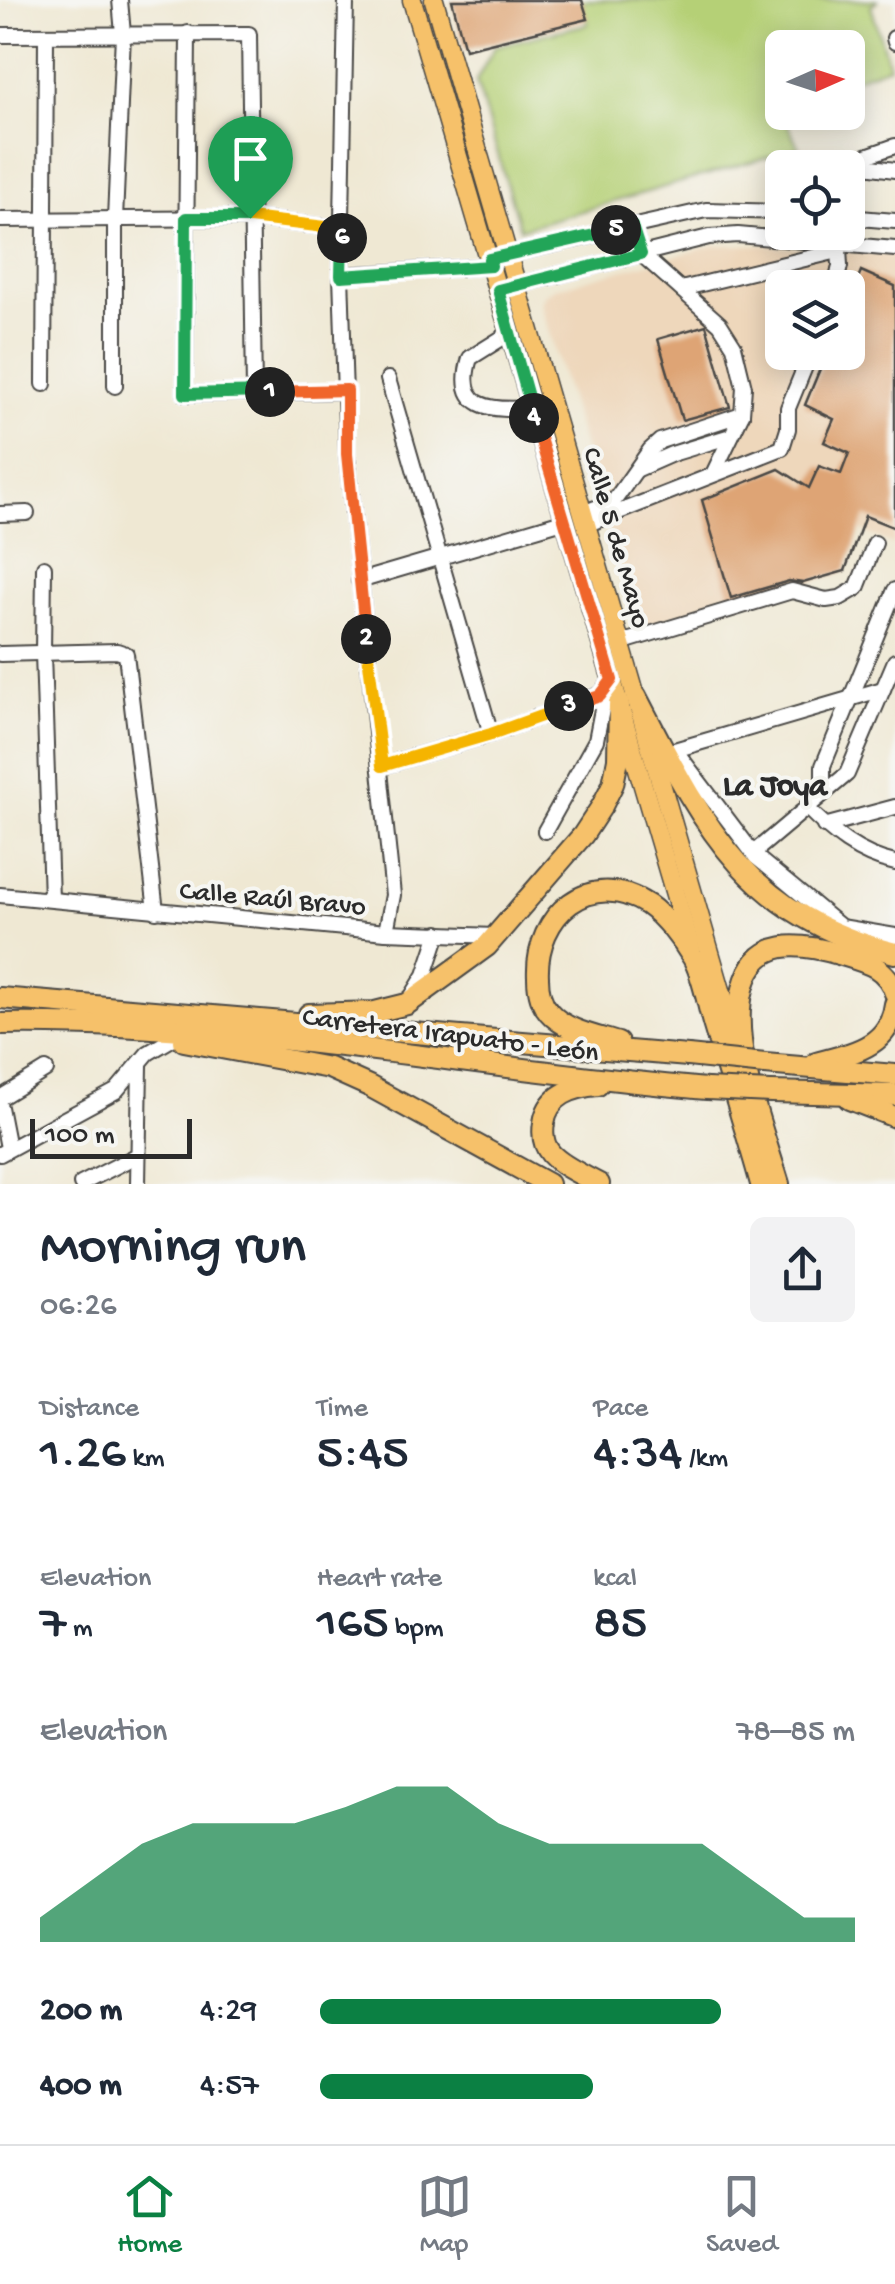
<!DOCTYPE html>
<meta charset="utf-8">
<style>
body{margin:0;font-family:"Gochi Hand",sans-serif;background:#f2f2f3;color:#1f2937;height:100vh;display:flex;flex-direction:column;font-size:38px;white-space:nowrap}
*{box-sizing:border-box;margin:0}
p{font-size:32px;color:#747a83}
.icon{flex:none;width:55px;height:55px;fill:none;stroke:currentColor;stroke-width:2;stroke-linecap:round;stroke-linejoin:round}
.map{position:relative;height:1184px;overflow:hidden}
.sheet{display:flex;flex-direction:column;background:#fff;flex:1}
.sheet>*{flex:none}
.needle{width:65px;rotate:87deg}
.tools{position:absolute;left:765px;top:30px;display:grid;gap:20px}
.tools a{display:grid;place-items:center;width:100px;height:100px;border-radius:15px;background:#fff;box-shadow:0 5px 25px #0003;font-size:50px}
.scale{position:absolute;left:30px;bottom:25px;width:162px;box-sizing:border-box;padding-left:10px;border:5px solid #2b2b2b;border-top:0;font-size:28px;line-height:35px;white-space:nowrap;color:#2b2b2b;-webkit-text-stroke:8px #f6f6f2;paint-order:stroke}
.pin{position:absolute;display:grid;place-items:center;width:85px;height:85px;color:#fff;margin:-102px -42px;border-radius:50% 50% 50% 0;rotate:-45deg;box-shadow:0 0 10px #0007}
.pin .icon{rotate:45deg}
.km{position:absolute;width:50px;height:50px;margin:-25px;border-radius:50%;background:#222;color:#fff;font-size:28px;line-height:50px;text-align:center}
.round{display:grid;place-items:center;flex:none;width:105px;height:105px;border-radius:15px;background:#f2f2f3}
.head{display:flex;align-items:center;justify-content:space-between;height:170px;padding:0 40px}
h1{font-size:55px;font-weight:600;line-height:75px}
.metrics{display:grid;grid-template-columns:repeat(3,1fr);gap:15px;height:170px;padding:10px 40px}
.metrics div{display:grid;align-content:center}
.metrics b{font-size:50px;font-weight:600}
.metrics small{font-size:28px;font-weight:400}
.metrics p{font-size:28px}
.chart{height:280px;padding:20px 40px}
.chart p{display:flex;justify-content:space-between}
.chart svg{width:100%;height:180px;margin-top:10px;fill:#0b8043;opacity:.7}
ul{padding:0 40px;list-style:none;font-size:32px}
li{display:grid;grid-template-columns:160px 120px 1fr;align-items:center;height:75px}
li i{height:25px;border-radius:12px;background:#0b8043}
.tabs{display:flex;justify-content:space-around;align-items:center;height:140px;border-top:2px solid #e0e1e3;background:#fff;font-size:28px;color:#747a83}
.tabs a{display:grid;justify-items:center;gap:5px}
.tabs .on{color:#0b8043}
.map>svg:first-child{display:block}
</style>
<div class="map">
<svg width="895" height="1184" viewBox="0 0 895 1184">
<rect width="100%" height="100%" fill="#f6f6f2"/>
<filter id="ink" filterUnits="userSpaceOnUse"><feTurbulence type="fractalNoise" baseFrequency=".01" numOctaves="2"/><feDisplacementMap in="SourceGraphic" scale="20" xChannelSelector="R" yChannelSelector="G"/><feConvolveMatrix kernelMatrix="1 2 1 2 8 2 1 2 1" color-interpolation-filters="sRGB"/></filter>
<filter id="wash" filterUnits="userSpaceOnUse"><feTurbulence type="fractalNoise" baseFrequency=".0048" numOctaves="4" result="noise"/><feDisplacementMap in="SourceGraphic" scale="40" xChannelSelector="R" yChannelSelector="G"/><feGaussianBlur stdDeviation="2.25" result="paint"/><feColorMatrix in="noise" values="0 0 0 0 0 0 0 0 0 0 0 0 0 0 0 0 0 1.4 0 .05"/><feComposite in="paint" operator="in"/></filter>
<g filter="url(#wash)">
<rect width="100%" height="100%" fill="#efe8d3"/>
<path fill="#eed7bb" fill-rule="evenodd" d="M716,245H762L895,255V545L860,530L845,571L640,631L540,303L545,294L554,288ZM782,288H848V352H782Z"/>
<path fill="#b5d076" stroke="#707e50" stroke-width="2.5" d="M581,0H878L871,6L889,66L848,81V48H782V105L779,107L799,148L520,229L476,81L495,46L588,24Z"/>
<g id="blocks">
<g fill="#dea475">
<path d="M452,0H582L588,19L465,49Z"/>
<path d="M861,271L895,286V528L865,516L845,571L803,583L789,581L731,598L702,500L779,469L809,488L819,466L841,474L849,453L824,442L834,419L805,405L827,352H848V303Z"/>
<path d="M706,325L730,407L682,420L658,339Z"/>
</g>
</g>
</g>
<g filter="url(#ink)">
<use href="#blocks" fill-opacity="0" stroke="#484744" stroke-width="2.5"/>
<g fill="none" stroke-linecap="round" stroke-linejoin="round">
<defs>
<g id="minor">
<path d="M188,33L185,394L347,391"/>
<path d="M0,35L249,34L254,392"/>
<path d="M894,38L895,42"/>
<path d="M843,164L895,146"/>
<path d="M849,164L895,170"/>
<path d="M848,217L895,221"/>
<path d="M0,220L250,218L342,229"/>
<path d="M632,226L641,254L720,324L734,346L744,387L742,414L714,472"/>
<path d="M489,259L706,210L782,212"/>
<path d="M341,275L491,266"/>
<path d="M835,288L840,266L838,232"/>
<path d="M681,289L838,251"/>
<path d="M498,290L709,237L738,235L895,249"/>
<path d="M510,333L470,358C454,410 492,411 531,408"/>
<path d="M388,379L491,734"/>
<path d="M44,384L46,35"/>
<path d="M115,386V219L123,34L120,0"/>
<path d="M638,469L672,454L731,436"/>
<path d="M585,512L614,501L650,450L660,441L742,414"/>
<path d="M0,514L27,513"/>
<path d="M588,524L782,448L788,429V408L811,352"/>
<path d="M44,567L43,653L51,899"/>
<path d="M359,581L563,521"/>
<path d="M620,643L792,591L826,600L840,598L857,588L875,543"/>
<path d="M0,654L117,651L126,654L156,911"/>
<path d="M675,750L756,857L841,927L895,936"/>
<path d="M671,751L883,689"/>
<path d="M382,766L491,734L600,695L612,680"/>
<path d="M823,791V766L895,590"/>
<path d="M806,807C832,833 858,855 895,863"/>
<path d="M824,826L895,807"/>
<path d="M545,831L596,740L606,689"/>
<path d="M756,857L759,848L847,774L895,661"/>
<path d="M0,895L386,932L393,895L347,455L341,275L346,0"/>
<path d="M386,932L495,936"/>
<path d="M412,996L425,975L439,933"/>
<path d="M0,1098L46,1070"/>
<path d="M0,1107L8,1148"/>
<path d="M0,1154L116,1091L148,1053L172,1039"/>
<path d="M81,1184L138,1155"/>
<path d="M138,1184L140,1065"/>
</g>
<g id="major">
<path d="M412,0L691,949"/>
<path d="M434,0L736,1042"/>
</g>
<g id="highway">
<path d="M636,696C702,823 744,915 895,953"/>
<path d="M0,998L688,1056"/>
<path d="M309,1014L375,1012L407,1004L487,946L583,835L602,806L613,784L618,759L619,705"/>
<path d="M0,1024C237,1020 471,1069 707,1089"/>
<path d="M184,1041L329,1068L369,1086L548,1184"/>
<path d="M618,1043C596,1036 565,1031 549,1012C541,1003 538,989 538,977C535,915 590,867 648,905C664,916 683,941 693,958C703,976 707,1002 713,1023C729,1077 746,1130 761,1184"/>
<path d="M816,1063C852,1053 890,1047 895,1004"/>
<path d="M765,1064L895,1075"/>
<path d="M598,1085C573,1087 548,1095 544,1123C542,1135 543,1145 551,1154C563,1167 583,1175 599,1184"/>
<path d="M771,1092L895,1095"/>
<path d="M849,1099L895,1117"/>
<path d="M779,1184C763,1130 729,1044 743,989C756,935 801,943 842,955C866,962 887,967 895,993"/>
</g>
</defs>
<use href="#minor" stroke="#484744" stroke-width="18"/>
<use href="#major" stroke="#484744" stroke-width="21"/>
<use href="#highway" stroke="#484744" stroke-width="24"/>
<use href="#minor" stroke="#fff" stroke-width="14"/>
<use href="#major" stroke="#f6c16b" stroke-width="18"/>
<use href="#highway" stroke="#f6c16b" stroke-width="20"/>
<defs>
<g id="highway-bridge">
<path d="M688,1056L765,1064"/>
<path d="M707,1089L771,1092"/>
</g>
</defs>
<use href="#highway-bridge" stroke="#484744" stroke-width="24" stroke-linecap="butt"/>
<use href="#highway-bridge" stroke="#f6c16b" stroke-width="20"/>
</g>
</g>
<g fill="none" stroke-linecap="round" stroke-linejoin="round" filter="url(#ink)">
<defs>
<path id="split-1" d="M250,218H186L185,394L270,392"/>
<path id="split-2" d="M270,392L347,390V454L366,639"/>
<path id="split-3" d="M366,639L382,766L491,734L569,706"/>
<path id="split-4" d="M534,418L612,680L600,696L569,706"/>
<path id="split-5" d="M534,418L498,290L641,254L632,226L616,230"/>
<path id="split-6" d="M342,238L341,276L491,266L489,259L616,230"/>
<path id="split-7" d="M250,218L342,229V238"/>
</defs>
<use href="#split-1" stroke="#fff" stroke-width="20"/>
<use href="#split-2" stroke="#fff" stroke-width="20"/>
<use href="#split-3" stroke="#fff" stroke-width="20"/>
<use href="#split-4" stroke="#fff" stroke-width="20"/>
<use href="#split-5" stroke="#fff" stroke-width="20"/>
<use href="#split-6" stroke="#fff" stroke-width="20"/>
<use href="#split-7" stroke="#fff" stroke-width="20"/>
<use href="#split-1" stroke="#22a559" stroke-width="12"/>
<use href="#split-2" stroke="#f0652b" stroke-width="12"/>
<use href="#split-3" stroke="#f5b400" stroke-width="12"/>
<use href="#split-4" stroke="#f0652b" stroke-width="12"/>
<use href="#split-5" stroke="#22a559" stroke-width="12"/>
<use href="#split-6" stroke="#22a559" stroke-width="12"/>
<use href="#split-7" stroke="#f5b400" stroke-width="12"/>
</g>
<g text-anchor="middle" stroke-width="8" stroke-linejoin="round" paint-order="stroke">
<g font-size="28" fill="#2b2b2b" stroke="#f6f6f2">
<text transform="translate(619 537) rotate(74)" y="10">Calle 5 de Mayo</text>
<text transform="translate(273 896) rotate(5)" y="10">Calle Raúl Bravo</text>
<text transform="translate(451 1032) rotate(7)" y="10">Carretera Irapuato - León</text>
</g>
<g font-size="32" font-weight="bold" fill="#2b2b2b" stroke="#f6f6f2">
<text x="775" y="794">La Joya</text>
</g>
</g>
</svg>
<div class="tools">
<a><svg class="needle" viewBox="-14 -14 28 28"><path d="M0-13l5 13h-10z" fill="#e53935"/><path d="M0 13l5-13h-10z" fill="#747a83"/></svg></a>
<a><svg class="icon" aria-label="locate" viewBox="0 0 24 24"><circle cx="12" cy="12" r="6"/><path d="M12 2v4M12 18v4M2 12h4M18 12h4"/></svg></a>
<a><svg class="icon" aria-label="layers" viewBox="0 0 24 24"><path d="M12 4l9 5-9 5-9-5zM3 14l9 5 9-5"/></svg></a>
</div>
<div class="scale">100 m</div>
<div class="pin" style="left:250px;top:218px;background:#1e9e55"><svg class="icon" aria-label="arrive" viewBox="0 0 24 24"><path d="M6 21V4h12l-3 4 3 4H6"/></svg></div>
<b class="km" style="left:270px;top:392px">1</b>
<b class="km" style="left:366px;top:639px">2</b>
<b class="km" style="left:569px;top:706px">3</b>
<b class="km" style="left:534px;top:418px">4</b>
<b class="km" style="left:616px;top:230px">5</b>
<b class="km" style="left:342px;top:238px">6</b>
</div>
<section class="sheet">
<div class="head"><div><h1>Morning run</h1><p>06:26</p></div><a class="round"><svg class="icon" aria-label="share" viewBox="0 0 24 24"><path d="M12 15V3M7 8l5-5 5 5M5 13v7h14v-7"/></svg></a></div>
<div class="metrics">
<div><p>Distance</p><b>1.26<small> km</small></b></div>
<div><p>Time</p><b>5:45</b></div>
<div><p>Pace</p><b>4:34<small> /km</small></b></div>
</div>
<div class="metrics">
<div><p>Elevation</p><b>7<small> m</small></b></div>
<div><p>Heart rate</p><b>165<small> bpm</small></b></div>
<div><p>kcal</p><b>85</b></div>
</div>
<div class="chart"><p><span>Elevation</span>78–85 m</p>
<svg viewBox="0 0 160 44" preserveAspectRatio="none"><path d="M0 44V38L10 29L20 20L30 15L40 15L50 15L60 11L70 6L80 6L90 15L100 20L110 20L120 20L130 20L140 29L150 38L160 38V44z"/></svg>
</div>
<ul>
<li><b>200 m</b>4:29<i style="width:75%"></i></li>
<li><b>400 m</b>4:57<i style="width:51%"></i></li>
</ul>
</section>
<nav class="tabs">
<a class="on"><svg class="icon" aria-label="home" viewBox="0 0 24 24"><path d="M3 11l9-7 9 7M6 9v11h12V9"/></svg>Home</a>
<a><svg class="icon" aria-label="map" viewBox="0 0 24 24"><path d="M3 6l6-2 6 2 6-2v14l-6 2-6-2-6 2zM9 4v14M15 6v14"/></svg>Map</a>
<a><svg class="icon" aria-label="saved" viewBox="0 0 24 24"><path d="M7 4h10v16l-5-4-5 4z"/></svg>Saved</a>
</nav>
